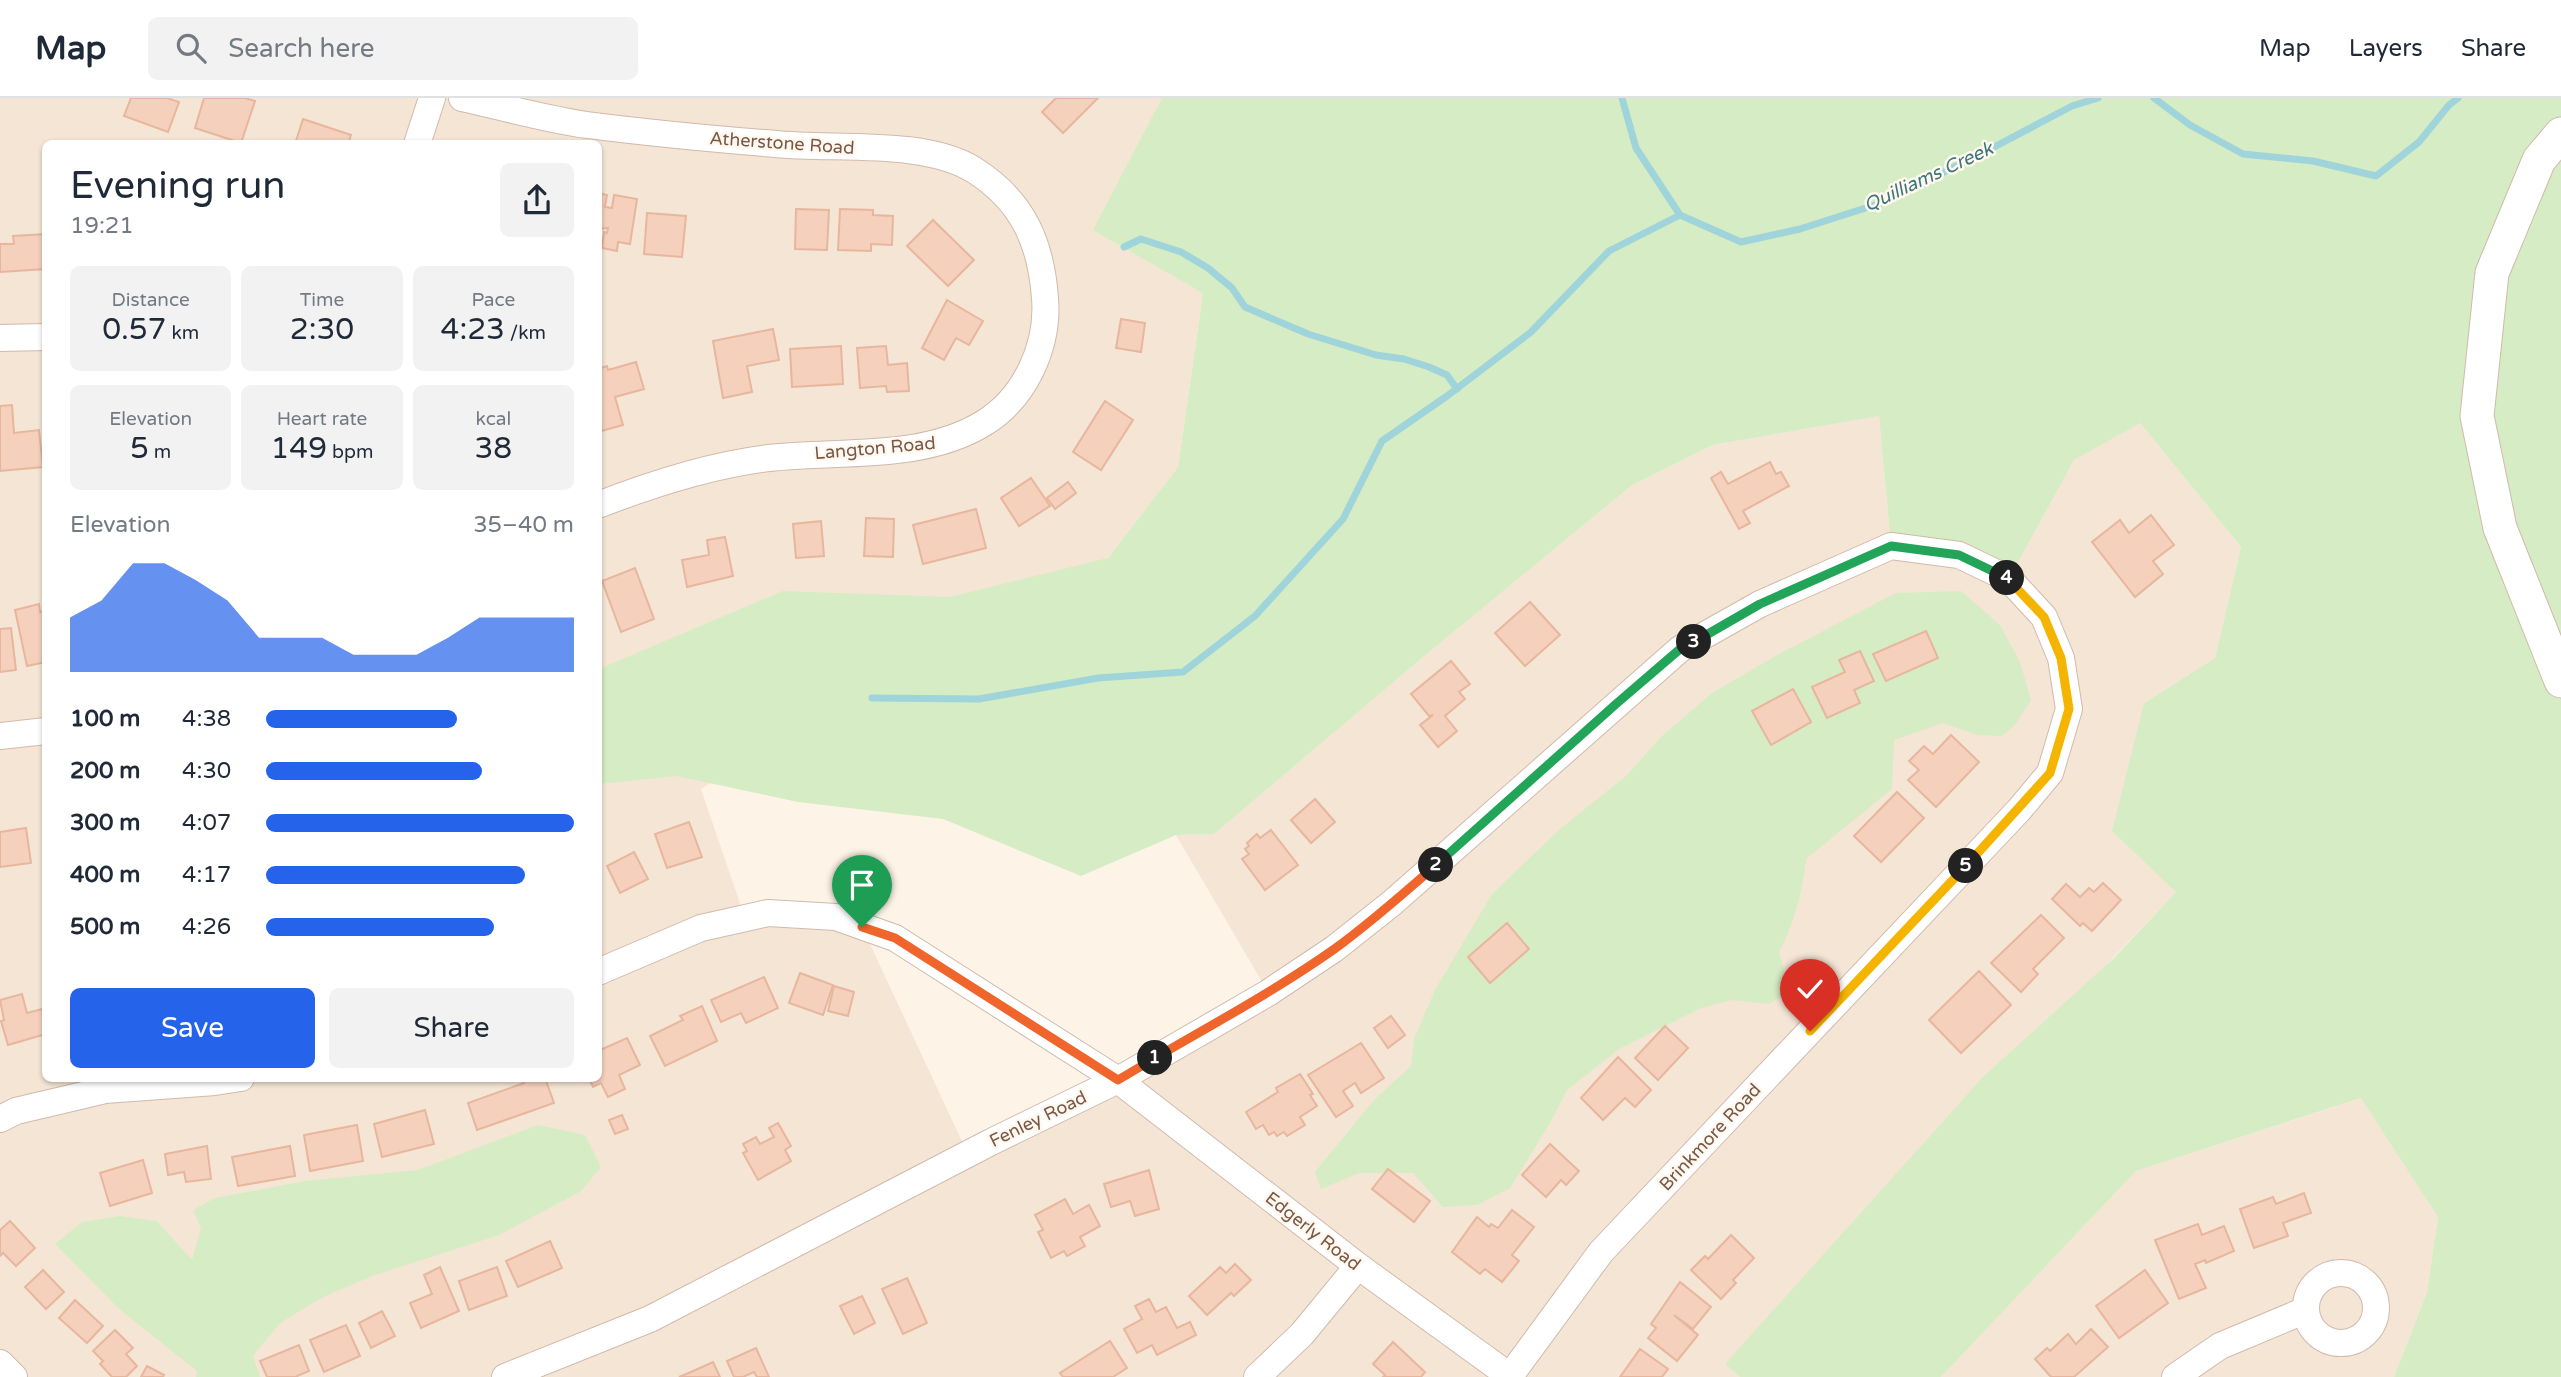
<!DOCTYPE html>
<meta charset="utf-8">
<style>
body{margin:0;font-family:"Varela Round",sans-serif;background:#f2f2f3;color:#1f2937;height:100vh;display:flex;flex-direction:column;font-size:26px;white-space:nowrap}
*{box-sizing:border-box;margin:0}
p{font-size:23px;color:#747a83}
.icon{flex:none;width:38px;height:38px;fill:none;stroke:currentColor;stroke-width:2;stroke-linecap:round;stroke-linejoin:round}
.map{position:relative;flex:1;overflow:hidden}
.panel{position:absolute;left:42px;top:42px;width:560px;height:942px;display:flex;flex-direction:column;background:#fff;border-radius:10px;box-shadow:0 2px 5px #0004}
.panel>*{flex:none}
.pin{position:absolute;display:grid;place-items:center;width:60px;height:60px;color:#fff;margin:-72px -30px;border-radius:50% 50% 50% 0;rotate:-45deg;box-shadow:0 0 7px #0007}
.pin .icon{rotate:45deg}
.km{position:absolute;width:35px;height:35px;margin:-18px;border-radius:50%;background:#222;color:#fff;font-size:19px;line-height:35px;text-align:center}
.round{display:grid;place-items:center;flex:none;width:74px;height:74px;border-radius:10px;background:#f2f2f3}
.headline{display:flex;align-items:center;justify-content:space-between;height:119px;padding:0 28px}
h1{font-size:38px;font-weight:600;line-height:52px}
.stats{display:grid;grid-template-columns:repeat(3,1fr);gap:10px;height:119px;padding:7px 28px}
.stats div{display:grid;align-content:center;border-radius:10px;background:#f2f2f3;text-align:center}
.stats b{font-size:30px;font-weight:600}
.stats small{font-size:19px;font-weight:400}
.stats p{font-size:19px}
.chart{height:196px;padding:14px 28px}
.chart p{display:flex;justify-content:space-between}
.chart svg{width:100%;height:126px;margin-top:7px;fill:#2563eb;opacity:.7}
.action{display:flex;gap:14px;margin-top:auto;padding:14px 28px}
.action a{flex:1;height:80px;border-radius:10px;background:#2563eb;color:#fff;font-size:28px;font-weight:600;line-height:80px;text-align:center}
.action a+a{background:#f2f2f3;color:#1f2937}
ul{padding:0 28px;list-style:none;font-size:23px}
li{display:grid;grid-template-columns:112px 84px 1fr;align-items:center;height:52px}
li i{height:18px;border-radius:9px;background:#2563eb}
header{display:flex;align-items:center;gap:42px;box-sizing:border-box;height:98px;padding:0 35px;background:#fff;border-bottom:2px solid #e0e1e3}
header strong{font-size:33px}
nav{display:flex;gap:38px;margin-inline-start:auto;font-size:24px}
.search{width:490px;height:63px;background:#f2f2f3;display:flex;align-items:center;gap:18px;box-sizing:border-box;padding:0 24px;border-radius:10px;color:#747a83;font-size:26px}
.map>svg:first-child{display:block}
</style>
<header>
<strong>Map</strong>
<div class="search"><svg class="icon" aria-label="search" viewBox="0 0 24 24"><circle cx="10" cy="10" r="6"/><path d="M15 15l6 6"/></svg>Search here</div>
<nav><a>Map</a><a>Layers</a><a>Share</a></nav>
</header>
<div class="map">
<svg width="2561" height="1279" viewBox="0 0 2561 1279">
<rect width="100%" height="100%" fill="#fdf4e7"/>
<g fill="#f5e5d5" fill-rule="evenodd">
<path d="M0,0H1373L1203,194L1178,369L1108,460L992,514L701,691L745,820L862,829L968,1056L1268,894L1176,737L1214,736L1428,555L1631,388L1713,347L1879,318L1891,448L2009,481L2074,362L2139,324L2241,449L2215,560L2144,605L2176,794L1725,1266L1740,1279H0ZM46,46H598V980H46Z"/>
<path d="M2362,1000L2438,1119L2427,1194L2394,1279H1941L2136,1073Z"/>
</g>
<g fill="#d6ecc4">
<path d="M1162,0H2561V1279H2394L2427,1194L2438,1119L2361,1000L2136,1073L1941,1279H1740L1725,1266L1983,979L2114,860L2176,794L2112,733L2144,605L2215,560L2241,449L2140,325L2074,362L2009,481L1891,448L1879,318L1713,347L1631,388L1428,555L1214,736L1176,737L1081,778L943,721L798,704L677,678L599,686V571L783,493L950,499L1108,460L1178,369L1203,195L1093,132Z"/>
<path d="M1961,493L2000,527L2020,564L2031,602L2014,628L2002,638L1977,637L1943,625L1894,642L1892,691L1806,761C1802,795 1795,824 1779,854L1790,895L1768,906L1732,902L1701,910L1619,951L1567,992L1550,1025L1510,1090L1477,1107L1443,1109L1413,1075H1359L1321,1091L1315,1074L1374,1002L1411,968L1414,941L1435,892L1492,796L1560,731L1626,678L1661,639L1712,595L1781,555L1896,495Z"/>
<path d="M538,1027L585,1037L601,1069L581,1093L499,1137L372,1178L323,1199L280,1225L253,1258L260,1279H196L197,1273L118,1210L55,1146L82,1124L120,1118L157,1123L192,1162L201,1130L193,1112L215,1100L305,1083L418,1072Z"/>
</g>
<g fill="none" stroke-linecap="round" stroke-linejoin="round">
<g stroke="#a0d4db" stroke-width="7">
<path d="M1622,0L1636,50L1680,117L1741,144L1800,131L1878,106L1979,57L2072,8L2098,0"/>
<path d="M2154,0L2190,27L2243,56L2313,63L2376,78L2419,44L2449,7L2458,0"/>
<path d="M1124,149L1141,141L1181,154L1208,170L1232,190L1245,209L1308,236L1376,257L1404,261L1429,269L1447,277L1457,291"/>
<path d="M872,600L979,601L1098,580L1183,574L1255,518L1343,421L1382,343L1447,298L1531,234L1609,153L1680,117"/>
</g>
</g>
<g fill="#f4d0bd" stroke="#e7b69d" stroke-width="2">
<path d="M131,0H167L179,4L168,34L124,18Z"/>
<path d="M204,0H245L255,3L241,45L195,30Z"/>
<path d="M1056,0H1098L1063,35L1042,14Z"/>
<path d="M303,21L351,37L348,46H295Z"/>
<path d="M598,95L607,97L605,109L612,110L614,97L637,101L630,146L618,144L617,153L602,150L604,134L607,135L608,130L598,131Z"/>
<path d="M796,111L829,112L827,152L795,151Z"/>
<path d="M840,111L873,112V117L893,118L892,147L871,146V153L838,152Z"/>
<path d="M647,115L686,118L682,159L644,156Z"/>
<path d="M933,122L974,162L948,188L907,148Z"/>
<path d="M46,136V171L0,174V146H14L13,138Z"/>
<path d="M947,202L983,223L969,247L956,240L944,262L922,250Z"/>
<path d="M1121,221L1145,225L1141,254L1116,250Z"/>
<path d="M773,231L779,262L747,268L752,294L723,300L713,243Z"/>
<path d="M841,248L843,286L792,289L790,251Z"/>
<path d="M886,248L888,267L907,265L909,293L887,294L886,288L860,290L857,250Z"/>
<path d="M636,264L644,291L615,299L623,327L598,334V271L607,268L608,272Z"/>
<path d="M1105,303L1133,322L1101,372L1073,354Z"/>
<path d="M12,307L14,335L39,332L43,369L0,373V308Z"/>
<path d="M1770,364L1776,376L1781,374L1789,388L1743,413L1750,425L1739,431L1711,380L1721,374L1728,386Z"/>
<path d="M1031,380L1050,408L1019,428L1001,400Z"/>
<path d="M1068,384L1076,395L1055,411L1047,400Z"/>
<path d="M976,411L986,450L923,466L913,427Z"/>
<path d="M2151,417L2174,447L2153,463L2163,476L2135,499L2092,444L2120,422L2129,435Z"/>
<path d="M866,420L894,421L893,459L864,458Z"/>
<path d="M821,423L824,458L796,460L793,426Z"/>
<path d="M725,439L733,478L687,489L682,462L709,457L707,442Z"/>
<path d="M635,470L654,521L621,534L602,483Z"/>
<path d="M1530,504L1560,537L1525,568L1495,535Z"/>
<path d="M39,506L40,514L46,513V564L27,568L15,512Z"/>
<path d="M11,530L16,572L0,574V531Z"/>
<path d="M1926,533L1938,560L1886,583L1873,556Z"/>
<path d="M1860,553L1874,583L1854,592L1860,605L1827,620L1812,589L1845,574L1839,562Z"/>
<path d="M1451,563L1470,586L1459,594L1465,601L1445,618L1457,633L1438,649L1420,627L1433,617L1429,618L1411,596Z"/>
<path d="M1793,591L1811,624L1771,647L1752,613Z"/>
<path d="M1951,637L1979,664L1936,709L1908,682L1919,672L1909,663L1924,648L1933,656Z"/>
<path d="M1897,694L1924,720L1881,764L1854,738Z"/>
<path d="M1315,701L1335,724L1311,745L1291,722Z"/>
<path d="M689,724L702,759L667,770L655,736Z"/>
<path d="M26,730L31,765L0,769V734Z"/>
<path d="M1271,732L1298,767L1265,792L1242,761L1249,756L1245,751L1249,748L1247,745L1257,736L1260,740Z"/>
<path d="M634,754L648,781L620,795L607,768Z"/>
<path d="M2103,785L2121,802L2092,833L2083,825L2080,828L2052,801L2066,786L2080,799L2089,790L2094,794Z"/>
<path d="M2041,817L2064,840L2033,871L2038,876L2021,894L1991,865Z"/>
<path d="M1507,825L1529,851L1490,885L1468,859Z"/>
<path d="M1979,873L2011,907L1961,955L1929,922Z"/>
<path d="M800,875L833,887L823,917L789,905Z"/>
<path d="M764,879L778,910L746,925L741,915L721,924L711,902Z"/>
<path d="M834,888L854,894L848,918L828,913Z"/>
<path d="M22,896L27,915L46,910V936L8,947L1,923L4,922L0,902Z"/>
<path d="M702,908L717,943L665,968L650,938L683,922L680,918Z"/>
<path d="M1391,918L1405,937L1388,950L1374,930Z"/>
<path d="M1665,928L1688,950L1658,982L1635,960Z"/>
<path d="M627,940L640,967L619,977L625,991L608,999L601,985L593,989L589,980H598V953Z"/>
<path d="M1361,945L1384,980L1361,995L1355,985L1343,993L1353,1008L1336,1019L1308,977Z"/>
<path d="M1618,959L1651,992L1635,1009L1625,1000L1603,1022L1581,1000Z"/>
<path d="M1300,976L1313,996L1310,997L1317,1008L1300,1019L1305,1027L1287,1038L1284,1034L1277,1038L1274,1034L1269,1037L1263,1027L1256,1031L1246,1014L1278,994L1276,990Z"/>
<path d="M523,980H545L554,1005L477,1032L468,1005L524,985Z"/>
<path d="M425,1012L434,1046L382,1059L374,1026Z"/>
<path d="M622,1017L628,1031L615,1036L609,1022Z"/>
<path d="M778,1025L791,1048L785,1052L791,1063L758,1082L743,1055L747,1053L743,1046L756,1039L760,1046L774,1039L769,1030Z"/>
<path d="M357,1027L363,1063L310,1073L304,1037Z"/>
<path d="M1550,1046L1579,1073L1566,1087L1561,1082L1546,1099L1522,1077Z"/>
<path d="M207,1048L211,1081L186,1084L184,1074L168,1077L165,1056Z"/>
<path d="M290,1048L295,1078L238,1088L232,1059Z"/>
<path d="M143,1062L152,1095L110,1108L100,1075Z"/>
<path d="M1388,1071L1430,1103L1414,1124L1372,1091Z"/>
<path d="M1149,1072L1159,1111L1135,1118L1130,1103L1111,1109L1104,1086Z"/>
<path d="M2304,1095L2311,1115L2283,1125L2288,1138L2254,1150L2240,1111L2273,1099L2276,1106Z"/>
<path d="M1065,1101L1073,1116L1089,1107L1100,1128L1080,1139L1085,1148L1067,1158L1064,1153L1051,1160L1038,1134L1043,1132L1035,1117Z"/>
<path d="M1512,1112L1534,1129L1512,1157L1519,1163L1502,1184L1485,1171L1480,1176L1452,1154L1477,1119L1489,1129L1491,1126L1498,1130Z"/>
<path d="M10,1123L35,1150L16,1168L3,1155L0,1158V1132Z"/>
<path d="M2198,1126L2202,1137L2224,1128L2234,1153L2206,1165L2205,1162L2195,1166L2206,1190L2179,1201L2155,1142Z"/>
<path d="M1731,1137L1754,1160L1733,1182L1736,1185L1721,1201L1691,1172L1705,1158L1708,1161Z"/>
<path d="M550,1143L562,1170L518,1189L506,1163Z"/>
<path d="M1235,1166L1251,1182L1234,1198L1231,1195L1207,1217L1189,1198L1220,1169L1226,1175Z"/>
<path d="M440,1169L459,1213L421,1230L410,1205L432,1196L424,1177Z"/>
<path d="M497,1169L507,1198L469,1212L459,1183Z"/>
<path d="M43,1172L64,1194L46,1211L25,1189Z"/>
<path d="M2145,1172L2168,1205L2119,1240L2096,1208Z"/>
<path d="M907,1180L927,1225L903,1236L882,1191Z"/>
<path d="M1680,1184L1711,1209L1693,1231L1674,1217L1698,1237L1677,1263L1648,1240L1656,1230L1651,1226Z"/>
<path d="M862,1198L875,1225L854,1236L840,1208Z"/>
<path d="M1149,1201L1156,1214L1166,1209L1177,1230L1190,1224L1196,1237L1157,1257L1152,1247L1137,1255L1124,1231L1142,1221L1135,1208Z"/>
<path d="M75,1202L103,1228L87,1245L59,1220Z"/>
<path d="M382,1213L395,1238L371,1250L359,1225Z"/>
<path d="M346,1227L360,1258L324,1274L310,1242Z"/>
<path d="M2091,1231L2108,1249L2074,1279H2051L2035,1261L2047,1250L2050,1253L2068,1236L2076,1246Z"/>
<path d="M115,1232L133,1250L126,1256L137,1268L126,1279H112L100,1266L103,1263L93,1253Z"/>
<path d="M1110,1243L1127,1270L1113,1279H1063L1060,1275Z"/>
<path d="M1393,1244L1425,1274L1421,1279H1383L1385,1277L1373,1266Z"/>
<path d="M299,1247L309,1273L295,1279H267L260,1263Z"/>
<path d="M756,1250L769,1279H757L754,1274L743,1279H734L727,1263Z"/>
<path d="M1640,1251L1668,1271L1662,1279H1620Z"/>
<path d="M713,1264L720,1279H679L691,1274Z"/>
<path d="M147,1268L164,1277L163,1279H141Z"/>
</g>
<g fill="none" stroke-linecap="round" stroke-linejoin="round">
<defs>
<g id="minor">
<path d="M462,0C503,9 545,21 587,27C650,35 713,41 776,46C834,52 925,41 974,72C1023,103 1041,145 1045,200C1049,248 1025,300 984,325C923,363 839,352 769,360C711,367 652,386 598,407"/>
<path d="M417,46L432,0"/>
<path d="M0,240L46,239"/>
<path d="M0,638L46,633"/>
<path d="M598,874L701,830L768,815L836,819L895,840L1118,982L1358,1168L1511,1279"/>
<path d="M0,1021L16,1013L105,992L215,984L241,980"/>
<circle cx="2341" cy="1210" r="35"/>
<path d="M0,1265L14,1279"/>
<path d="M505,1279L650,1221L991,1044L1118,982L1268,895L1334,851L1392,805L1680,551L1760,506L1891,448L1959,457L2009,481L2044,519L2061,560L2069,611L2050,675L2019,712L1601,1154L1510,1278"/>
<path d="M1257,1279L1302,1236L1358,1168"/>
<path d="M2175,1279L2220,1248L2306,1212"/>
</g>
<path id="tertiary" d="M2561,36L2539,62L2492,175L2477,318L2500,430L2561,583"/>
</defs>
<use href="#minor" stroke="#d0baac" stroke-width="28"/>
<use href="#tertiary" stroke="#d0baac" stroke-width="35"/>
<use href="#minor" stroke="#fff" stroke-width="26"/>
<use href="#tertiary" stroke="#fff" stroke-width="33"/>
</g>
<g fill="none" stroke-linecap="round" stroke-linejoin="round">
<defs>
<path id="split-1" d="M862,829L895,840L1118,982L1155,960"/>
<path id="split-2" d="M1155,960C1215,925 1276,892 1333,852C1369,826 1403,796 1436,767"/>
<path id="split-3" d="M1436,767L1616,606L1680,551L1694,544"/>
<path id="split-4" d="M1694,544L1760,506L1891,448L1959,457L2007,480"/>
<path id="split-5" d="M1966,768L2050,675L2069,611L2061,560L2044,519L2007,480"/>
<path id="split-6" d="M1810,933L1966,768"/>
</defs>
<use href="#split-1" stroke="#fff" stroke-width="14"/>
<use href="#split-2" stroke="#fff" stroke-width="14"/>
<use href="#split-3" stroke="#fff" stroke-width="14"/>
<use href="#split-4" stroke="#fff" stroke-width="14"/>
<use href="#split-5" stroke="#fff" stroke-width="14"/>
<use href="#split-6" stroke="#fff" stroke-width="14"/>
<use href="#split-1" stroke="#f0652b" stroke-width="9"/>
<use href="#split-2" stroke="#f0652b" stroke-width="9"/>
<use href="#split-3" stroke="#22a559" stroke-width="9"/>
<use href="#split-4" stroke="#22a559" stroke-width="9"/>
<use href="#split-5" stroke="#f5b400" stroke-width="9"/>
<use href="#split-6" stroke="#f5b400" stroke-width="9"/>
</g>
<g text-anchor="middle" stroke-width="5" stroke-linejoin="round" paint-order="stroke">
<g font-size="18" fill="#79584a" stroke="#fff8ee">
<text transform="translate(782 45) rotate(4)" y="6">Atherstone Road</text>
<text transform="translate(875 350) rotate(-5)" y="6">Langton Road</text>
<text transform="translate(1038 1021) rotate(-26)" y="6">Fenley Road</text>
<text transform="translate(1710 1039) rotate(-47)" y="6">Brinkmore Road</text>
<text transform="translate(1313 1133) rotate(38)" y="6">Edgerly Road</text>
</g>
<g font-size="19" font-style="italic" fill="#3c767e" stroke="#fff8ee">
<text transform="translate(1928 78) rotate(-25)" y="7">Quilliams Creek</text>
</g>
</g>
</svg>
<div class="pin" style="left:862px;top:829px;background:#1e9e55"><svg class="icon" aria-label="arrive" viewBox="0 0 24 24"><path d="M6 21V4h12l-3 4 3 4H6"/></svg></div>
<div class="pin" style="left:1810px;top:933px;background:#d93025"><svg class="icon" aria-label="check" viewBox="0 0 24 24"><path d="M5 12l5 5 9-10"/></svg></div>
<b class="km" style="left:1155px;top:960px">1</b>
<b class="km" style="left:1436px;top:767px">2</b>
<b class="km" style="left:1694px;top:544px">3</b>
<b class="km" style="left:2007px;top:480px">4</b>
<b class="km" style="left:1966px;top:768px">5</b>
<section class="panel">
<div class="headline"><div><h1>Evening run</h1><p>19:21</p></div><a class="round"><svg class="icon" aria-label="share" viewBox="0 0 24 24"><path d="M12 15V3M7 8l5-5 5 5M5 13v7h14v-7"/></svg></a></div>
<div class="stats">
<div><p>Distance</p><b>0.57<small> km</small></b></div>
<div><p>Time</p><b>2:30</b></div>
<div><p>Pace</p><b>4:23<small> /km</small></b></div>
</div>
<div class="stats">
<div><p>Elevation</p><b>5<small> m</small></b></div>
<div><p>Heart rate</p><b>149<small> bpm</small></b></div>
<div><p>kcal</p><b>38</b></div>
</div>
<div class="chart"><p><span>Elevation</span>35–40 m</p>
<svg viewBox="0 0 160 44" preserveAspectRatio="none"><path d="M0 44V25L10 19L20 6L30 6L40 12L50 19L60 32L70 32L80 32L90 38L100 38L110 38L120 32L130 25L140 25L150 25L160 25V44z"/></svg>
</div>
<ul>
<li><b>100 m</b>4:38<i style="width:62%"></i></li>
<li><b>200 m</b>4:30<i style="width:70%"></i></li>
<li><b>300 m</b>4:07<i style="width:100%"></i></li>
<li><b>400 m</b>4:17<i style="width:84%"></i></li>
<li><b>500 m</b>4:26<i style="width:74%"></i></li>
</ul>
<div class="action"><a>Save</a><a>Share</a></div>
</section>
</div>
